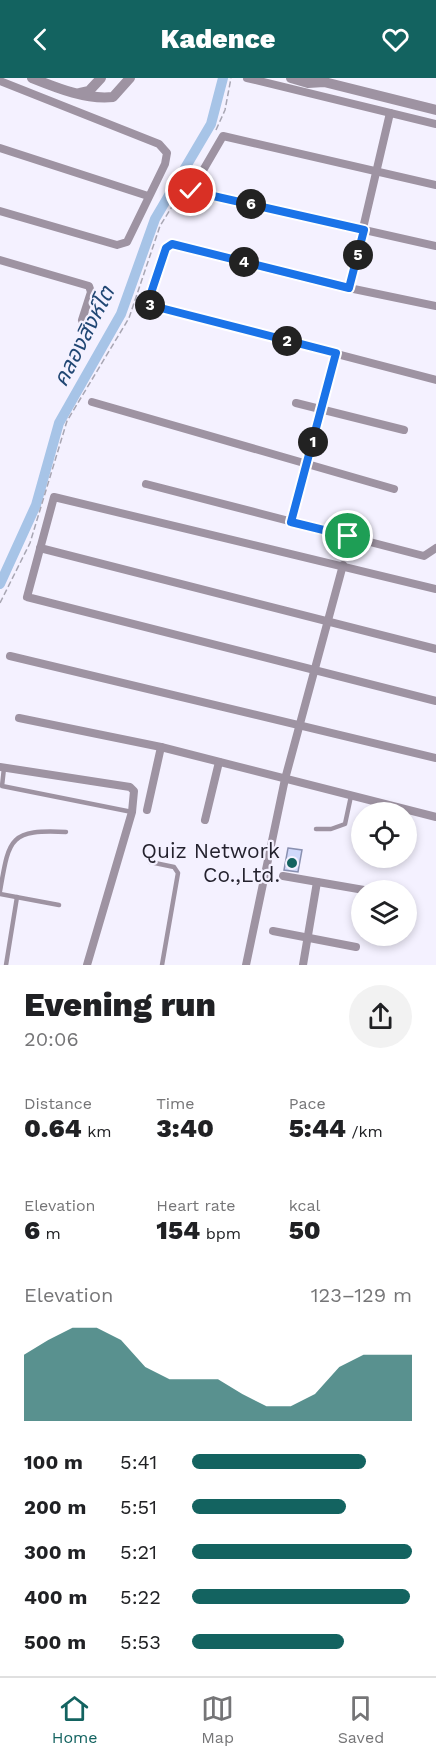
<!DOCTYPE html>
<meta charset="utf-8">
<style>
body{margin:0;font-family:"Work Sans","Noto Sans Thai",sans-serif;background:#f2f2f2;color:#202124;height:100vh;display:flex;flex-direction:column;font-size:22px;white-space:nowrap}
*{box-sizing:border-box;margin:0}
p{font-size:20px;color:#757577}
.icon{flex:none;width:33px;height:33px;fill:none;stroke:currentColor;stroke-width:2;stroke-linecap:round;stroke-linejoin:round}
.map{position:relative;height:887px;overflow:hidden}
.panel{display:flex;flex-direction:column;background:#fff;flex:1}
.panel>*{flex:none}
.tools{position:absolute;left:351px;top:724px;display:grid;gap:12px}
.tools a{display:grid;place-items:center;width:66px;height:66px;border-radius:50%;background:#fff;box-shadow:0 3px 9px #0003;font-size:30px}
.pin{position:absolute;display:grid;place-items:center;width:51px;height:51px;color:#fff;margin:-26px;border:3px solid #fff;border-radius:50%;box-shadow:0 2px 6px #0007}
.km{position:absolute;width:30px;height:30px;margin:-15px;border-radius:50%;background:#222;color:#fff;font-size:16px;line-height:30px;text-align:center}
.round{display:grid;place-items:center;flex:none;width:63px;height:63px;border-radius:32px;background:#f2f2f2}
.headline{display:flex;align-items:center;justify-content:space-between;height:102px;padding:0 24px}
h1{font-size:33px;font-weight:800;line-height:45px}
.stats{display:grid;grid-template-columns:repeat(3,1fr);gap:9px;height:102px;padding:6px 24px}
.stats div{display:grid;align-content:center}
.stats b{font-size:26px;font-weight:800}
.stats small{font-size:16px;font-weight:400}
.stats p{font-size:16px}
.chart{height:168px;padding:12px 24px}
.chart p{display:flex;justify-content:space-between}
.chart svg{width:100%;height:108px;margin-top:6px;fill:#136360;opacity:.7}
ul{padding:0 24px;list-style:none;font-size:20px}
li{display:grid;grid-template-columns:96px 72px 1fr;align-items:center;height:45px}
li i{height:15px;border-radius:8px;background:#136360}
header{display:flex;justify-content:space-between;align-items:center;height:78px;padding:0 24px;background:#136360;color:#fff;font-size:27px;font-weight:800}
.menu{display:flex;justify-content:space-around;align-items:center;height:84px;border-top:2px solid #e0e0e0;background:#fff;font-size:16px;color:#757577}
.menu a{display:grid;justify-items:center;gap:3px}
.menu .on{color:#136360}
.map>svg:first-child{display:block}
</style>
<header><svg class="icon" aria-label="back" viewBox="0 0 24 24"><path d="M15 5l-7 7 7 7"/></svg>Kadence<svg class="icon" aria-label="heart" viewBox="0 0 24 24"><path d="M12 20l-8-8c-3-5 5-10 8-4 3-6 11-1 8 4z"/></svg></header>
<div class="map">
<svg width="436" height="887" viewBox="0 0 436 887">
<rect width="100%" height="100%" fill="#f4f1ff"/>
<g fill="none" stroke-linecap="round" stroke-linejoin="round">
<path stroke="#a7c4e7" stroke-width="10" d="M0,506L36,427L59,345L121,236L155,141L211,46L223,0"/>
</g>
<path fill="#d1d9fb" stroke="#8990b0" stroke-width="1.5" d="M288,770L302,772L298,794L284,792Z"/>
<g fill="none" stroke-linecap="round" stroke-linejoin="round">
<g stroke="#a8a6b3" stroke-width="1.5" stroke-dasharray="6 3" stroke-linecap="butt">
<path d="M216,52L225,32L231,0"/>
<path d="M0,525L30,465L67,343L129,240L160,148L181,114"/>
</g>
<g stroke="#9e93a2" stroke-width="4.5">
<path d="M4,690L2,708L132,734"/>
<path d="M316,751H331L345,746L351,718"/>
<path d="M150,784L174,789L178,795L162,887"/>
<path d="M0,813C9,761 9,751 66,754"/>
<path d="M0,816L59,827"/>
<path d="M6,887L17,819"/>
</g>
<g stroke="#9e93a2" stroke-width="8">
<path d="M247,0L436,46"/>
<path d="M0,3L159,66L167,75L165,86L127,164L117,167L0,133"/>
<path d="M0,70L148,118"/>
<path d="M436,107L223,58L191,113L436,168"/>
<path d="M0,182L89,208L91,214L82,242"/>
<path d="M349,210L390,35"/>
<path d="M436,228L349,210L172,166L167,170L148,224L153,228L436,302"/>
<path d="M92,324L394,411"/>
<path d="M296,325L404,352"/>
<path d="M146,406L424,478L436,470"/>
<path d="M291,444L336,275"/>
<path d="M40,470L436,571"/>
<path d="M436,511L54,419L27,519L436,623"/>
<path d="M10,578L436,680"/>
<path d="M19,640L161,669L436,739"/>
<path d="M0,689L130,709L134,713L132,734L87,887"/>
<path d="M147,732L161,669"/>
<path d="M205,742L219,684"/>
<path d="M283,798L364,812"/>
<path d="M273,853L356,869"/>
<path d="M246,887L285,701L343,487"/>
<path d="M303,887L317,804"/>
</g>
<g stroke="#9e93a2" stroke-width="10">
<path d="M32,0C57,10 86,22 113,19L130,0"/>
<path d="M291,0L308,5L324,4L436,32"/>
<path d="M80,15L89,13L101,0"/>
</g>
</g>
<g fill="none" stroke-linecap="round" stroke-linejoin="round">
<defs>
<path id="route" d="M191,113L364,152L349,210L172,166L166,170L148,224L153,228L336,275L291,444L348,458"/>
</defs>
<use href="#route" stroke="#fff" stroke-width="12"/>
<use href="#route" stroke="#1a73e8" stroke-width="8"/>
</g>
<circle fill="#136360" stroke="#f4f1ff" stroke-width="2" cx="292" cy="785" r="6"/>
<g text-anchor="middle" stroke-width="4.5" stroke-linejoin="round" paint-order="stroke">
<g font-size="21" fill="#24222e" stroke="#f4f1ff" text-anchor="end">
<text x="280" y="780">Quiz Network<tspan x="280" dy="24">Co.,Ltd.</tspan></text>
</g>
<g font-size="22" font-style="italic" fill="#214774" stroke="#f4f1ff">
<text transform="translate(83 258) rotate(-63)" y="8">คลองสิงห์โต</text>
</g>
</g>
</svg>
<div class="tools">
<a><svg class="icon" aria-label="locate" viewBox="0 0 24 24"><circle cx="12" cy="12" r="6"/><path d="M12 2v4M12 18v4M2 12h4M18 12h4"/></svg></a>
<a><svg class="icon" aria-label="layers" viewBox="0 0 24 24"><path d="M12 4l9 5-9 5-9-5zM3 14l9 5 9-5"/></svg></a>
</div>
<div class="pin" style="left:348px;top:458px;background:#1e9e55"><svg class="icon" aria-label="arrive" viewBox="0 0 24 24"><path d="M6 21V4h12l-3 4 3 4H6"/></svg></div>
<div class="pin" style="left:191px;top:113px;background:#d93025"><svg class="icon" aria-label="check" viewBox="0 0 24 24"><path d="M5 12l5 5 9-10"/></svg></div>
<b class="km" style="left:313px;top:364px">1</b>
<b class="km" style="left:287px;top:263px">2</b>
<b class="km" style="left:150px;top:227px">3</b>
<b class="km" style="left:244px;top:184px">4</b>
<b class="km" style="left:358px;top:177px">5</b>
<b class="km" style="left:251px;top:126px">6</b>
</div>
<section class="panel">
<div class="headline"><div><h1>Evening run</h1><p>20:06</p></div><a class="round"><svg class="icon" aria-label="share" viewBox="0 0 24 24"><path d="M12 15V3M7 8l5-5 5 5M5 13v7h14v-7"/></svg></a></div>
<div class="stats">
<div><p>Distance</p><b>0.64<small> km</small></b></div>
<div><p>Time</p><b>3:40</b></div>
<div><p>Pace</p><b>5:44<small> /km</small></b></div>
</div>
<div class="stats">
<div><p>Elevation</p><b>6<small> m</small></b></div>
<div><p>Heart rate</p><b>154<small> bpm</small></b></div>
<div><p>kcal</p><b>50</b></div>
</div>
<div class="chart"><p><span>Elevation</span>123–129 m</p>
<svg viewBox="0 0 160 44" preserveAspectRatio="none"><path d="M0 44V17L10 11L20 6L30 6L40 11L50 22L60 27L70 27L80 27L90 33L100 38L110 38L120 33L130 22L140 17L150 17L160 17V44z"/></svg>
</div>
<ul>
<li><b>100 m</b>5:41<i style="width:79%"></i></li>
<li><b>200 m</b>5:51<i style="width:70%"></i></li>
<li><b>300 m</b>5:21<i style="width:100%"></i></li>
<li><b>400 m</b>5:22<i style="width:99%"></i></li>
<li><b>500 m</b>5:53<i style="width:69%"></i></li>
</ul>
</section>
<nav class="menu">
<a class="on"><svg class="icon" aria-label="home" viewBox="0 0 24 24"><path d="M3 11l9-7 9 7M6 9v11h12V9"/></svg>Home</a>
<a><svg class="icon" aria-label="map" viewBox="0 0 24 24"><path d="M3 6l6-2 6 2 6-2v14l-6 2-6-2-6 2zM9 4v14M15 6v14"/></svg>Map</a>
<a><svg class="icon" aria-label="saved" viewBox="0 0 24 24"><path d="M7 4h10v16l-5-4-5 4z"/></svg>Saved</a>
</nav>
